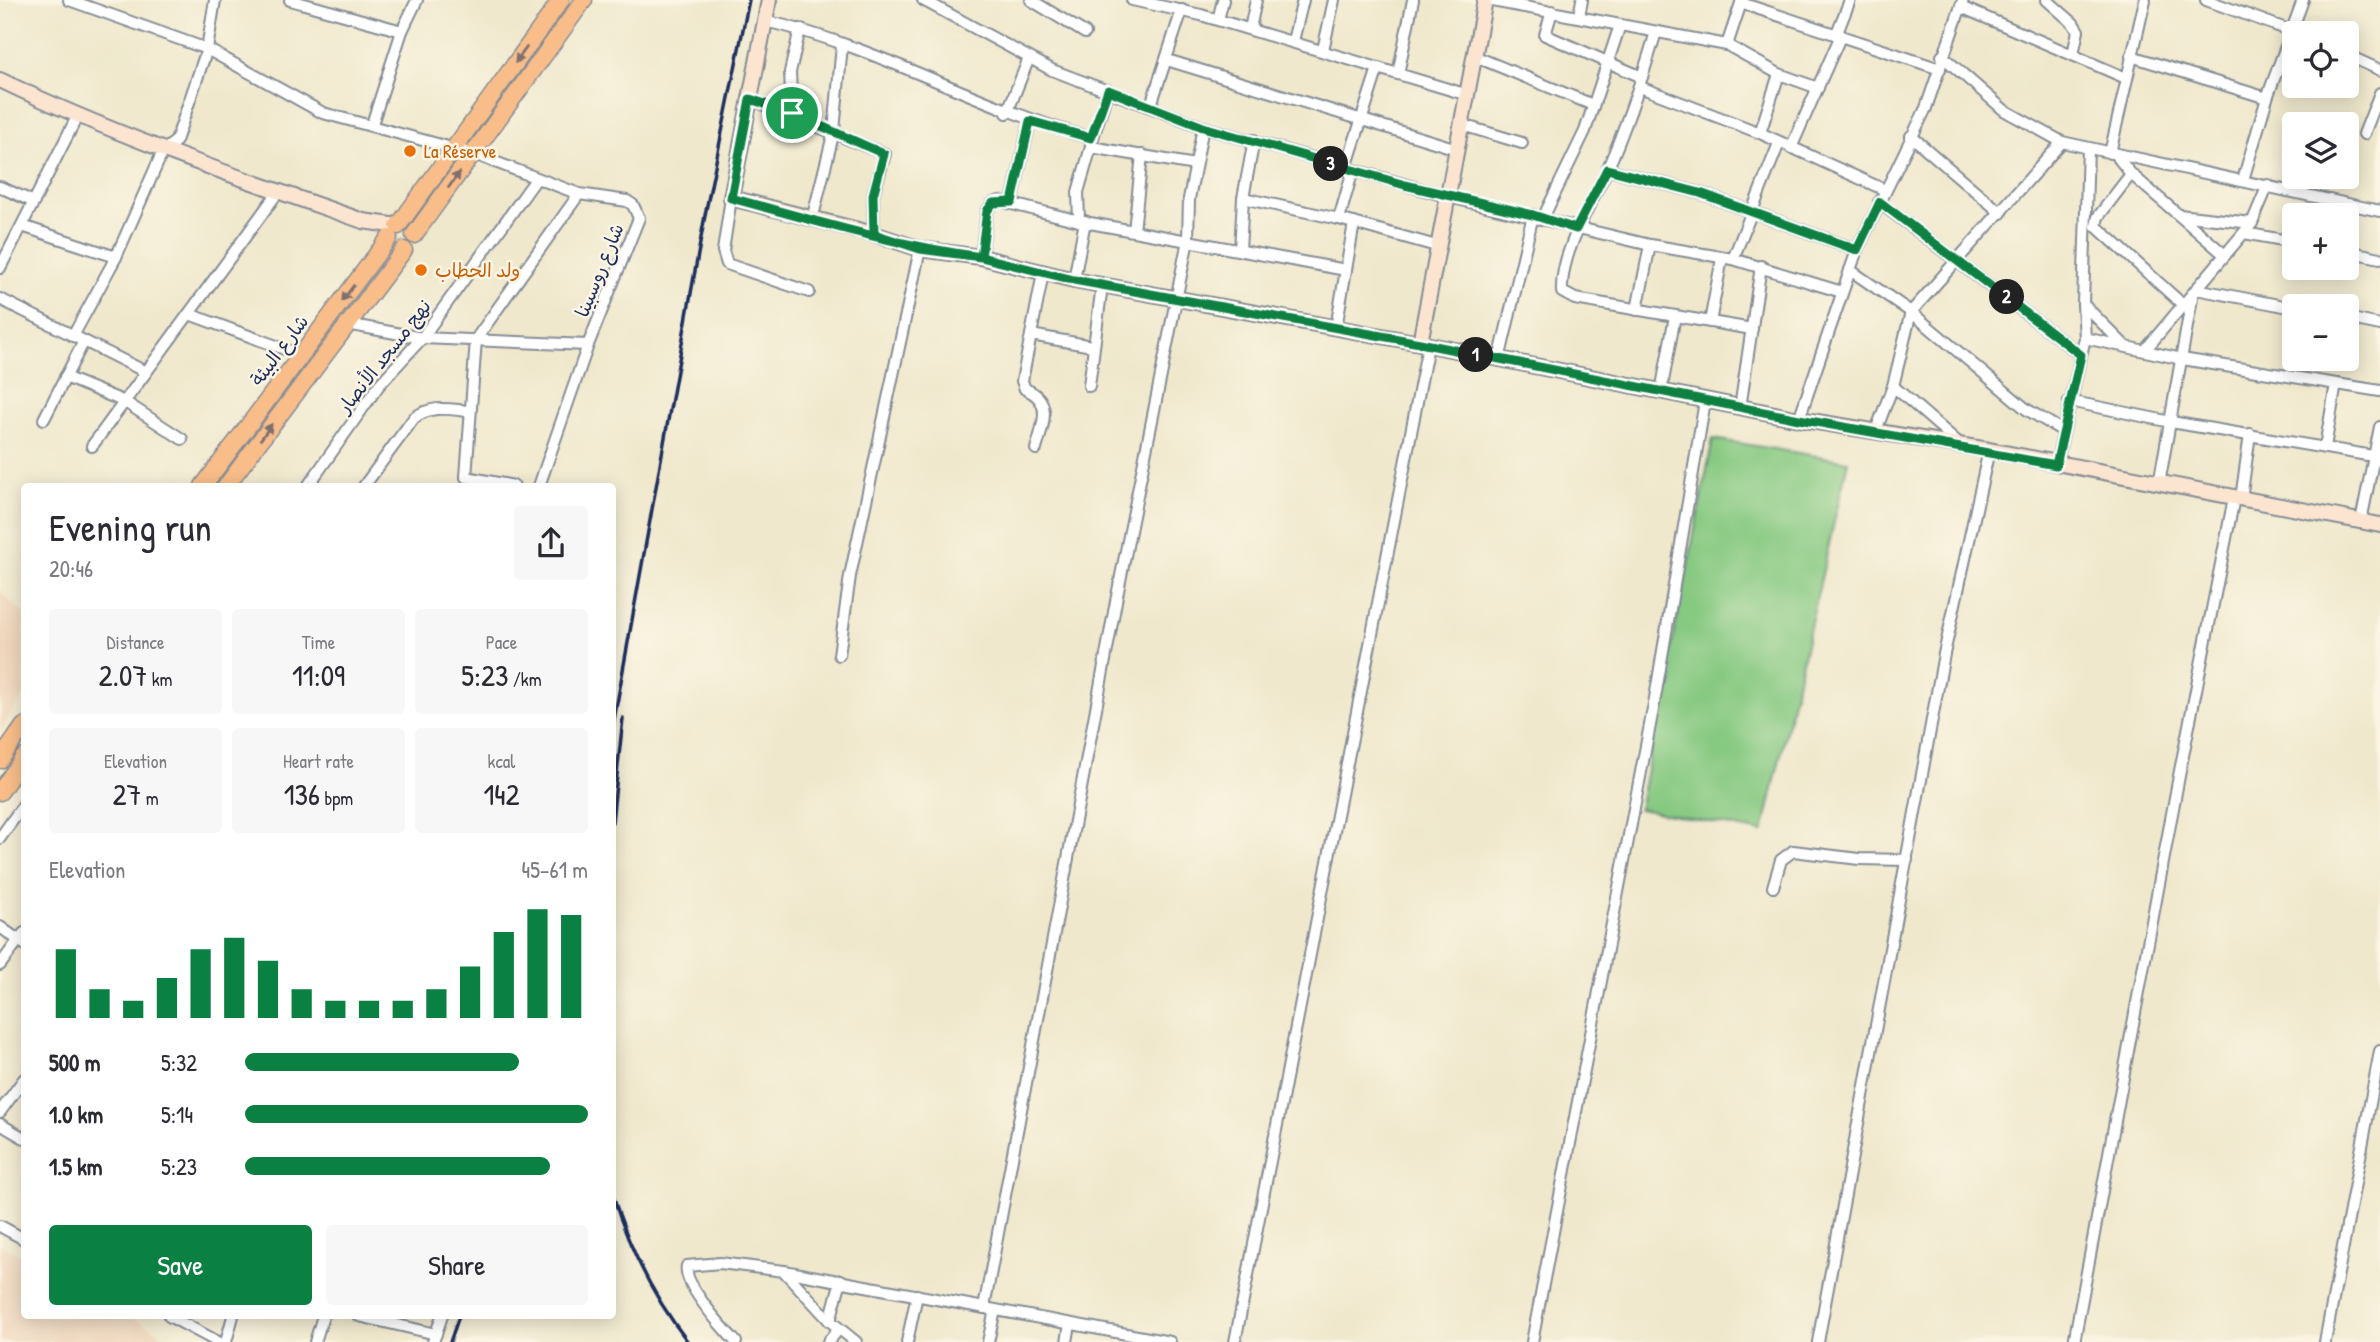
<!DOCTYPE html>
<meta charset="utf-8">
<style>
body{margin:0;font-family:"Patrick Hand","Playpen Sans Arabic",sans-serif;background:#f7f7f7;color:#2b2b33;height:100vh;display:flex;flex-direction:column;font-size:26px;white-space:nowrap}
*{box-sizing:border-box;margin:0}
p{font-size:23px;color:#7c7c81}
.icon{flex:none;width:38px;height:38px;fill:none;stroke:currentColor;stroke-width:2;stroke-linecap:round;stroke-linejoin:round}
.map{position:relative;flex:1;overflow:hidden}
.sheet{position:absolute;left:21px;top:483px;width:595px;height:836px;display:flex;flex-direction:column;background:#fff;border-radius:7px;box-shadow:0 4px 18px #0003}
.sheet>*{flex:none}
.tools{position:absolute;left:2282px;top:21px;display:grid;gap:14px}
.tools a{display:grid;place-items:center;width:77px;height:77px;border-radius:7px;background:#fff;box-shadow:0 4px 18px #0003;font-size:35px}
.pin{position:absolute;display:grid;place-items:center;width:60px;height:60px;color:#fff;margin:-30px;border:4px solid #fff;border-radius:50%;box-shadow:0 2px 7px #0007}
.km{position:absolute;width:35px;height:35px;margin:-18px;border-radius:50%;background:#222;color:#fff;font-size:19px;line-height:35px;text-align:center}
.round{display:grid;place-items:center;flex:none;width:74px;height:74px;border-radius:7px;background:#f7f7f7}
.head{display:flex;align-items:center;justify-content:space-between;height:119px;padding:0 28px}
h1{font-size:38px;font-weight:600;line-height:52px}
.figures{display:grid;grid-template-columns:repeat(3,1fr);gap:10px;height:119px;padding:7px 28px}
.figures div{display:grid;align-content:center;border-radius:7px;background:#f7f7f7;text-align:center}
.figures b{font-size:30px;font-weight:600}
.figures small{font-size:19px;font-weight:400}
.figures p{font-size:19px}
.chart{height:196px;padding:14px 28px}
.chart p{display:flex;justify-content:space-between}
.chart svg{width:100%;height:126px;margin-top:7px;stroke:#0b8043;stroke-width:6}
.button{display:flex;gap:14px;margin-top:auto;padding:14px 28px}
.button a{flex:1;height:80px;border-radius:7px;background:#0b8043;color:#fff;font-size:28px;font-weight:600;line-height:80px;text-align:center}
.button a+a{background:#f7f7f7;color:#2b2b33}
ul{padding:0 28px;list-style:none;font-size:23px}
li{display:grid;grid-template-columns:112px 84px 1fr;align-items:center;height:52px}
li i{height:18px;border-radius:9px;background:#0b8043}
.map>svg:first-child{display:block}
</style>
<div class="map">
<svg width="2380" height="1342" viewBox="0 0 2380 1342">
<rect width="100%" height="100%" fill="#fcf5e5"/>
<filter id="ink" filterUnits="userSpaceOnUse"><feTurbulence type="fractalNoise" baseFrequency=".0143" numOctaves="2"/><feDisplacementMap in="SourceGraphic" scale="14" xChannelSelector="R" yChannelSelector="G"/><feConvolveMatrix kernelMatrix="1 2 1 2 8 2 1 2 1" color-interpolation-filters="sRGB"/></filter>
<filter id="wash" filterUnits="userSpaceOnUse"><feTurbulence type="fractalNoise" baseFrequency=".00686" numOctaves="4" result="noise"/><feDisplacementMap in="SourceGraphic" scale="28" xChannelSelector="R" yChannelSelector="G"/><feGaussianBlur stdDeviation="1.57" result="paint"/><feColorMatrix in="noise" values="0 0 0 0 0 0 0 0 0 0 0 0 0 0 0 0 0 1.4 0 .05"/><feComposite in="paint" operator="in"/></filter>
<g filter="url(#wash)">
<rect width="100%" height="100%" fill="#efe8cc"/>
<g fill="#efd6bb">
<path d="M0,591L24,614V695L0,730Z"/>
<path d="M0,1245L24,1258V1316H129L166,1336L164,1342H0Z"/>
</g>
<path fill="#86c981" stroke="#507c70" stroke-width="2" d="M1713,439L1848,461L1763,832L1639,809Z"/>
</g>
<g filter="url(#ink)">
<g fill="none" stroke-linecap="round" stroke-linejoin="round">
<defs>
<g id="street">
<path d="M69,0L207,49L323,113L474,154L579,194L627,201L633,205L639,218L588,345L539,486"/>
<path d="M290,0L402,31"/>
<path d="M923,0L1052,70L1203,127L1449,197L1650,245L1733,259L1842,292"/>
<path d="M1031,0L1085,33"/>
<path d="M1132,0L1201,15L1468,95"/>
<path d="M1487,0L1727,45L1779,74L1818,88"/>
<path d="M2047,0L2073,23L2078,31L2073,54"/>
<path d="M2206,0L2297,33"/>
<path d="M1741,3L1940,69"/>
<path d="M1961,7L2126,78"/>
<path d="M1552,11L1545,35L1642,77"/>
<path d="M1579,16L1582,0"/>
<path d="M1218,20L1223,0"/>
<path d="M765,21C878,46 979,108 1091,138"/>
<path d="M1250,29L1256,0"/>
<path d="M1656,32C1642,79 1627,125 1607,170C1591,204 1560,253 1562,292L1575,299L1752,329"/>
<path d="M1837,33L1850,0"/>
<path d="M1293,41L1303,0"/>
<path d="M1727,45L1742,0"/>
<path d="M1323,50L1334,0"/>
<path d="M2347,55L2380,70"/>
<path d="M1474,56L1593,105"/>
<path d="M1942,56L2004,110L2062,142L2380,211"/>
<path d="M2131,56L2267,98"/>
<path d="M1167,60L1457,149"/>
<path d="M1398,74L1413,0"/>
<path d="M1640,87L1760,133L1885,190"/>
<path d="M750,99L885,154L873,195L874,234"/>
<path d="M1151,105L1182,10"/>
<path d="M792,113L790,72L800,29"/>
<path d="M1007,113L1029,58"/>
<path d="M372,124L402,31L417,0"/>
<path d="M1462,125L1522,143"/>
<path d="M1760,133L1779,74"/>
<path d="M2364,134L2380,93"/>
<path d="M1911,136L2001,213"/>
<path d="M1091,144L1108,90"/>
<path d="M1791,148L1841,35"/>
<path d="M2110,153L2145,0"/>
<path d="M2115,154L2131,174L2225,255"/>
<path d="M1346,168L1378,68"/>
<path d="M1607,169L1700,193L1857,250"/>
<path d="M2131,174L2098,217L2096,226L2182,304"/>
<path d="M2243,180L2267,98L2303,0"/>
<path d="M0,187L34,202"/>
<path d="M731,198L723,251L727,264L809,292"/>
<path d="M1243,198L1339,219L1440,247"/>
<path d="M1012,202L1030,121"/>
<path d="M1879,202L2081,355"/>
<path d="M2179,215L2252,223"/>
<path d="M1543,218L1585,131L1620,25"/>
<path d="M1339,219L1353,170"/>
<path d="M812,220L834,131L842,45"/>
<path d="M1079,221L1078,192L1091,147L1195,165"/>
<path d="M22,226L116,257"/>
<path d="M1134,231L1142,155"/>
<path d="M2244,233L2294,242"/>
<path d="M1240,250L1243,198L1254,140"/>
<path d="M2347,251L2380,258"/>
<path d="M981,257L987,211L993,203L1000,201L1079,221L1346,270"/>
<path d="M1733,259L1779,143"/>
<path d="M0,268L77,117"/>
<path d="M1850,270L1911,312L2026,409L2063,431"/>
<path d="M1074,280L1085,221"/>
<path d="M2196,289L2294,308"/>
<path d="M0,299L146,372"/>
<path d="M2083,304L2125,346"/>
<path d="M1637,310L1650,245"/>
<path d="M189,314L301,355"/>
<path d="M2347,318L2380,325"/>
<path d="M1710,322L1722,258"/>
<path d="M347,324L422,338L588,345"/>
<path d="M1336,328L1354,223"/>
<path d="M1031,335L1092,346"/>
<path d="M73,336L116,257L163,151L176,141L207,49L215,0"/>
<path d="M2085,338L2182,359L2380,391"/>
<path d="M2146,349L2252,223L2268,185"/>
<path d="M1499,360L1533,215"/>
<path d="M65,377L125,402L182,439"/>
<path d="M1089,386L1102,285"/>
<path d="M1893,386L1961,445"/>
<path d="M1661,392L1675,316"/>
<path d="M2069,401L2171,422L2373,456"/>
<path d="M1740,408L1761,266"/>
<path d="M44,419L84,341"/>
<path d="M1799,419L1857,250L1926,108L1963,0"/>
<path d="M1875,433L1893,386L1911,312L2062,142"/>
<path d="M92,446L278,192"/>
<path d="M2325,447L2336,384"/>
<path d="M1036,449C1043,425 1054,400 1025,389L1022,381L1043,273"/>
<path d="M2056,465L2085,338L2083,304L2088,148"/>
<path d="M466,477L476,339L579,194"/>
<path d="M466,477L514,486"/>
<path d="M2159,484L2192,298"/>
<path d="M308,486L379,385L422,338L536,179"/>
<path d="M364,486L414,418C431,405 448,409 468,411"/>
<path d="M2241,499L2250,434"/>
<path d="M2361,521L2380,427"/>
<path d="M839,655L850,576L920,249"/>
<path d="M0,838L24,804"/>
<path d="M1773,887L1781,860L1793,851L1859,859L1907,860"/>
<path d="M0,927L24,944"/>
<path d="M0,965L24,933"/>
<path d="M0,1112L24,1079"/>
<path d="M0,1124L24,1138"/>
<path d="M0,1226L24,1239"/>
<path d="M784,1271L830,1321L856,1342"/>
<path d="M984,1308L1117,596L1188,240L1189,199L1203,127"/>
<path d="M169,1316L218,1342"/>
<path d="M359,1316L436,1334"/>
<path d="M830,1321L841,1280"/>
<path d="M226,1342L233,1316"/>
<path d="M315,1342L323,1316"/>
<path d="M433,1342L442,1316"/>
<path d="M736,1342C723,1328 682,1283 687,1266L720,1263L784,1271L1170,1342"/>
<path d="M828,1342L839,1329"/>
<path d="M907,1342L917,1295"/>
<path d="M988,1342L995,1310"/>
<path d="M1067,1342L1070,1324"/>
<path d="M1235,1342L1428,345"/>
<path d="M1532,1342L1654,704L1705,401"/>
<path d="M1818,1342L1944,654L1989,450"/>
<path d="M2074,1342L2179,776L2234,498"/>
<path d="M2325,1342L2380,1051"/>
</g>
<g id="secondary">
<path d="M769,0L731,198L874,234L920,249L981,257L1074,280L1420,343L1799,419L1989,450L2380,525"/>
<path d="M0,80C118,137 240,178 363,221L398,226"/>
<path d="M1420,343L1485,0"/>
</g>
<g id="primary">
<path d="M398,226L561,0"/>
<path d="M414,235L584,0"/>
<path d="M203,486L389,238"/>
<path d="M226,486L404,250"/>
<path d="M0,760L24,726"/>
<path d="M0,792L24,757"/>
</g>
</defs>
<use href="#street" stroke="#858c95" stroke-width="14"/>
<use href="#secondary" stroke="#858c95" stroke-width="18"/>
<use href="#primary" stroke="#858c95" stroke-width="19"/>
<use href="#street" stroke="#fff" stroke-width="10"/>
<use href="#secondary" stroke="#fce5d0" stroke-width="14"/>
<use href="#primary" stroke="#f8bd89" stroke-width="16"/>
<g stroke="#1b2f5e" stroke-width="3.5">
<path d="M612,731L706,210L749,0"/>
<path d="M612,822L623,718"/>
<path d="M612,1193C628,1246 654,1298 688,1342"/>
<path d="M450,1342L459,1316"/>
</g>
</g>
<defs><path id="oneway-solid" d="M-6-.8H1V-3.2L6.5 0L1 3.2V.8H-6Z" transform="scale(1.75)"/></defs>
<g fill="#7e6f71">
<use href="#oneway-solid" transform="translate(521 55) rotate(126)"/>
<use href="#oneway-solid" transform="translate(454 180) rotate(-54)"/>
<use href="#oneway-solid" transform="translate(348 293) rotate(127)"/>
<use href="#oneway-solid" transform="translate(266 432) rotate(-54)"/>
</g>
</g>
<g fill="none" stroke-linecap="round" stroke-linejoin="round" filter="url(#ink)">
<defs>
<path id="route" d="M792,113L884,154L873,195L874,234L920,249L981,257L1074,280L1420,343L1799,419L2056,465L2081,355L1880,202L1857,250L1700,193L1607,169L1576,229L1533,215L1405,185L1203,127L1108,90L1091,138L1030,121L1012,202L993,203L987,211L981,257C897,246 813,220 731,198L750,99L792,113"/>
</defs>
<use href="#route" stroke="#fff" stroke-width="14"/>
<use href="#route" stroke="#0b8043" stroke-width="9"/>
</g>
<g fill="#e8710a" stroke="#fcf5e5" stroke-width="2.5">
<circle cx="410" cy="151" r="7"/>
<circle cx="421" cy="270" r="7"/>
</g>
<g text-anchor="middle" stroke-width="5" stroke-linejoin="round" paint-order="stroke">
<g font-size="19" fill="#c56008" stroke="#fcf5e5" text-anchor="start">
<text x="424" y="158">La Réserve</text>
<text x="435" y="277">ولد الحطاب</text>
</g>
<g font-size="19" fill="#1b2f5e" stroke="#fcf5e5">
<text transform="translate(599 270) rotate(-68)" y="7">شارع روسبينا</text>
<text transform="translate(279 350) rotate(-53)" y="7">شارع البيئة</text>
<text transform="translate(384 356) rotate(-52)" y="7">نهج مسجد الأنصار</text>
</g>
</g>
</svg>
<div class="tools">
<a><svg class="icon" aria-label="locate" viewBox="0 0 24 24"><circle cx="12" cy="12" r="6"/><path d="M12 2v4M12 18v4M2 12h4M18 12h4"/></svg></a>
<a><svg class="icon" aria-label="layers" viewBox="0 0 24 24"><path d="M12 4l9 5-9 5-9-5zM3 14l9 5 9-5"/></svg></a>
<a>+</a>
<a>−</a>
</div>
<div class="pin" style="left:792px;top:113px;background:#1e9e55"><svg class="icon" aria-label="arrive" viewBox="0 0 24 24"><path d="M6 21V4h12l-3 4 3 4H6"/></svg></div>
<b class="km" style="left:1476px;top:355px">1</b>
<b class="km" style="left:2007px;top:297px">2</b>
<b class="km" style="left:1331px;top:164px">3</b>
<section class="sheet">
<div class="head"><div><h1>Evening run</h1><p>20:46</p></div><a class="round"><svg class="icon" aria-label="share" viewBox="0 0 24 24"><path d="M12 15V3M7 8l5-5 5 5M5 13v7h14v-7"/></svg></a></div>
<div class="figures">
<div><p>Distance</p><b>2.07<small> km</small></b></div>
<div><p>Time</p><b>11:09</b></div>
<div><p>Pace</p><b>5:23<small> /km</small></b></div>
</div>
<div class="figures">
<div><p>Elevation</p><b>27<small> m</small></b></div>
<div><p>Heart rate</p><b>136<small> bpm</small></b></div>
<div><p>kcal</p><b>142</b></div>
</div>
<div class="chart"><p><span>Elevation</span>45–61 m</p>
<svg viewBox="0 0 160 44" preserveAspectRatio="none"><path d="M5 44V20M15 44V34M25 44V38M35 44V30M45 44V20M55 44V16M65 44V24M75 44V34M85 44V38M95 44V38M105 44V38M115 44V34M125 44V26M135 44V14M145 44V6M155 44V8"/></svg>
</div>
<ul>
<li><b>500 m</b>5:32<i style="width:80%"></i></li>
<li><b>1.0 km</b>5:14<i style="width:100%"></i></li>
<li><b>1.5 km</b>5:23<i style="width:89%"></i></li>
</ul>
<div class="button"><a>Save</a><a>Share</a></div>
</section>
</div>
